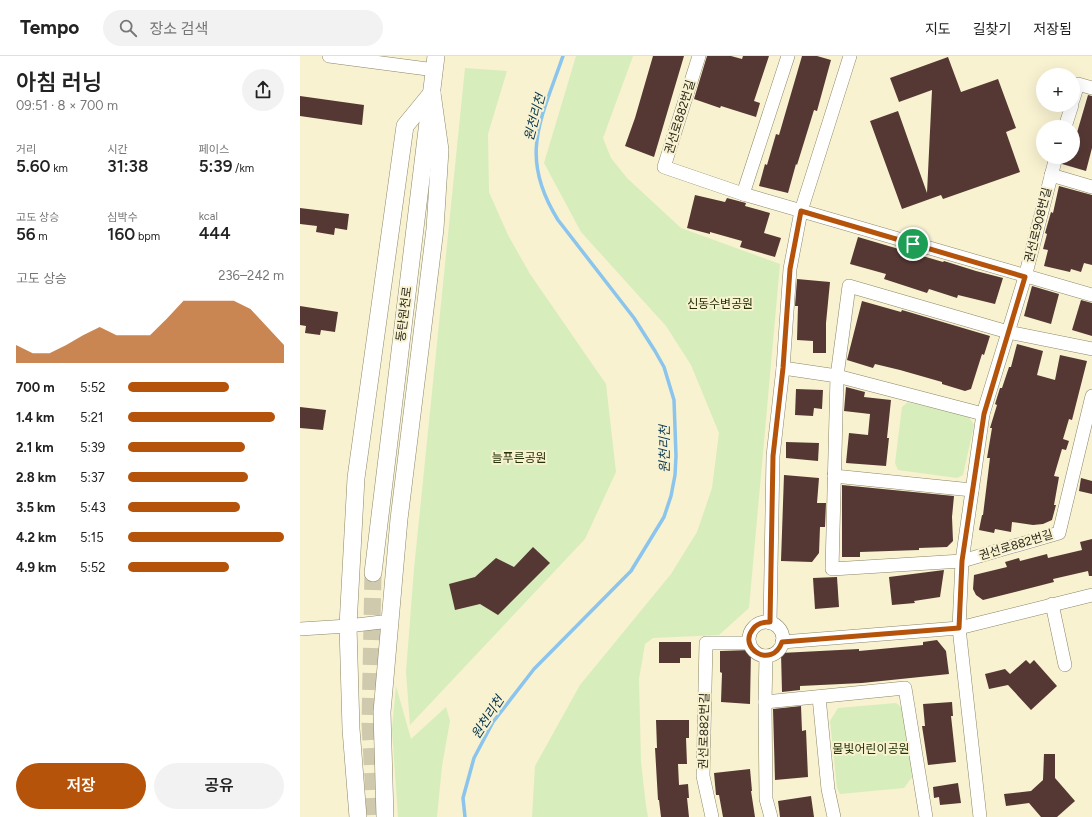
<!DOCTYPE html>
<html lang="ko">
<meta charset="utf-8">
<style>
body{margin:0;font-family:Figtree,"Noto Sans KR",sans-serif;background:#f2f2f2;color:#222;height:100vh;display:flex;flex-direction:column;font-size:15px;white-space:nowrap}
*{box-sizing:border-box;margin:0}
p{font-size:13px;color:#767676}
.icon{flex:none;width:22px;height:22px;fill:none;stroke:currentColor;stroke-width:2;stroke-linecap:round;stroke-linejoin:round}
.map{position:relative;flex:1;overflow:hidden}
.panel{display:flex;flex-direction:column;background:#fff;width:300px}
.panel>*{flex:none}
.fabs{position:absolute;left:736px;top:12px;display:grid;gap:8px}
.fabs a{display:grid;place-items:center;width:44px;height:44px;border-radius:50%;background:#fff;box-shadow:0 4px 16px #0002;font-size:20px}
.pin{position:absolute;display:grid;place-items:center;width:34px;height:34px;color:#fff;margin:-17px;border:2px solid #fff;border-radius:50%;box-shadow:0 1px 4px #0007}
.round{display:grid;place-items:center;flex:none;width:42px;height:42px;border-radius:21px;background:#f2f2f2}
.head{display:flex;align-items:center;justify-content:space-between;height:68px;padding:0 16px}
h1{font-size:22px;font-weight:600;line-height:30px}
.stats{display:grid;grid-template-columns:repeat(3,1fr);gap:6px;height:68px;padding:4px 16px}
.stats div{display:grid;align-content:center}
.stats b{font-size:17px;font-weight:600}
.stats small{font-size:11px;font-weight:400}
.stats p{font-size:11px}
.chart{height:112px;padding:8px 16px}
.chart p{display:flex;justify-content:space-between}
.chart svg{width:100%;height:72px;margin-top:4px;fill:#b45309;opacity:.7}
.cta{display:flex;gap:8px;margin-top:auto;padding:8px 16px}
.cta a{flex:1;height:46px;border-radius:24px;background:#b45309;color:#fff;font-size:16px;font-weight:600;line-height:46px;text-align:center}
.cta a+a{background:#f2f2f2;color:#222}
ul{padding:0 16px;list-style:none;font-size:13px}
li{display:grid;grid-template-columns:64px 48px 1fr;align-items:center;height:30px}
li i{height:10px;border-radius:5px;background:#b45309}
header{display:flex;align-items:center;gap:24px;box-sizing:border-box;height:56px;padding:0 20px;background:#fff;border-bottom:1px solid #e0e0e0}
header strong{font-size:19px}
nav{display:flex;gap:22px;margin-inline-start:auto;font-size:14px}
.search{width:280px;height:36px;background:#f2f2f2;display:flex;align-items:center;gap:10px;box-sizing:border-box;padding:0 14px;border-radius:22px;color:#767676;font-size:15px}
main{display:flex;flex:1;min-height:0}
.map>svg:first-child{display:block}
</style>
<header>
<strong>Tempo</strong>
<div class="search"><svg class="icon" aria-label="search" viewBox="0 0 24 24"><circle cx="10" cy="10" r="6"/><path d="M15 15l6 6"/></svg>장소 검색</div>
<nav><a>지도</a><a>길찾기</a><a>저장됨</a></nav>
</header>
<main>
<section class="panel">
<div class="head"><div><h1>아침 러닝</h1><p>09:51 · 8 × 700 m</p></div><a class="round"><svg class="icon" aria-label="share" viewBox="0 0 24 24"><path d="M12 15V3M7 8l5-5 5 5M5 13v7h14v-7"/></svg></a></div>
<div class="stats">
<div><p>거리</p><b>5.60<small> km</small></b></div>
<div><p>시간</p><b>31:38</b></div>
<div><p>페이스</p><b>5:39<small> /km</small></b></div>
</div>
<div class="stats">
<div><p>고도 상승</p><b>56<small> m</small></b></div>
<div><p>심박수</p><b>160<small> bpm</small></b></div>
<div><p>kcal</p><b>444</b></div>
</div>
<div class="chart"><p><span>고도 상승</span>236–242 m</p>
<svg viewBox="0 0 160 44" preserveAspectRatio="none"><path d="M0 44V33L10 38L20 38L30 33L40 27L50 22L60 27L70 27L80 27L90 17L100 6L110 6L120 6L130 6L140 11L150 22L160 33V44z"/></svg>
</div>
<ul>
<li><b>700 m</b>5:52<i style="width:65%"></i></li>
<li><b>1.4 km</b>5:21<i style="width:94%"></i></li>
<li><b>2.1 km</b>5:39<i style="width:75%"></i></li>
<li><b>2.8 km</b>5:37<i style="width:77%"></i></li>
<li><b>3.5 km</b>5:43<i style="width:72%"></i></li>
<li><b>4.2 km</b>5:15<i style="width:100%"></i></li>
<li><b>4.9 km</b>5:52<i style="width:65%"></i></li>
</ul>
<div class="cta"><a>저장</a><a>공유</a></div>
</section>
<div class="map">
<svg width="792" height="761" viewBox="0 0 792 761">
<rect width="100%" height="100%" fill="#f8f2d1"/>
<g fill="#d7edbc">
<path d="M276,0H333L303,82L311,102L327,122L381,172L480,208L449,552L419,579L353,582L345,588L339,623L341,706L346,750L348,761H232L235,710L280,629L371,518L397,476L412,432L419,377L391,309L366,270L281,176L244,107Z"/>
<path d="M165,12L207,15L188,78L189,136L208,179L230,218L306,328L316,416L285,483L110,669L106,616L114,513Z"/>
<path d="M608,346L669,361L674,369L663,419L657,422L598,414L595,407L602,351Z"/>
<path d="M96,630L111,683L146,651L150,665L142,710L137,761H98L92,673Z"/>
<path d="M596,647L604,653L612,721L604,732L540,738L537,732L530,665L538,652Z"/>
</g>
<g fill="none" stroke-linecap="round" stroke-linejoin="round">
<path stroke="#8bc4ec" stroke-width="3.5" d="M165,761L163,742L174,702L193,666L234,613L331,515L364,461L371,440L375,419L376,400L374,344L364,311L355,295L334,262L258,164C218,100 241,64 263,0"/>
</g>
<g fill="#553833">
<path d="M353,0H384L354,101L325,90L335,62Z"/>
<path d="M407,0H431L442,3L443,0H469L454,45L460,47L456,61L421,50L420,52L394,43Z"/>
<path d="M502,0H517L531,4L517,55L514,54L497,109L496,108L488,137L459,130L465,108L467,109L476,78L479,79Z"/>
<path d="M648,1L661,36L698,23L716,72L706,76L720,116L643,143L641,139L602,153L570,65L598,55L627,137L632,34L599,46L590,22Z"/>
<path d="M788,39L792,40V92L786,115L762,108L764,101H773V79L776,80Z"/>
<path d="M0,40L64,49L62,69L0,60Z"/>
<path d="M759,130L792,139V209L784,207L781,216L771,213L770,216L744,210L748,194L743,193L747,178L745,177L751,156L753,157Z"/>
<path d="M395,139L425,146L427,142L446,147L445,150L470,157L464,177L481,182L475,201L440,191L442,185L410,176V178L387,172Z"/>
<path d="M0,152L49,158L47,174L35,172L34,179L16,176L17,170L0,168Z"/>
<path d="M558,181L643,206L644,205L676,215L703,222L695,248L658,239L657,242L629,233L627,237L584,223L586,218L550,208Z"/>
<path d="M497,223L530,226L526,267V297H513V285L497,284L498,250H495Z"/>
<path d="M732,230L759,238L751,268L724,260Z"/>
<path d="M781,244L792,247V280L772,274Z"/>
<path d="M562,245L601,256L602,254L690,280L684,299L682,298L671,333L665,335L642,328V326L600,314L575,308L573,312L547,304Z"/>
<path d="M0,250L38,256L35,276L21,274L20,279L5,277L6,270L0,269Z"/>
<path d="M717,288L743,295L737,319L755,324L760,299L787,305L772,364L769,363L763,383L769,385L766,394L762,393L754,420L759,421L754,449H756L752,464L743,468L733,469L712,466L711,476L695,473L694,477L679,474L682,459H683L690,402H687L692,372H690L697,349L695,348L700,332H702L709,311H711Z"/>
<path d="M546,331L565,336L564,341L591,344L587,382H589L586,410L546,407L549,377L568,379L570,358L544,355Z"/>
<path d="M496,333L523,334L522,353L514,352L513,360L495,359Z"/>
<path d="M0,351L26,354L23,374L0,372Z"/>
<path d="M486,386L519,387L518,405L486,402Z"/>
<path d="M484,419L519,422L517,447H526L525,471H520L519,497L512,506L481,505Z"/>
<path d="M781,422L792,425V438L779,435Z"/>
<path d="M542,429L654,440L652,461L653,485L647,491L619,492V494L560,496V501H542Z"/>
<path d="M792,483V520H789L788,515L753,523L754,526L683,544L676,539L673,533L674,519L707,511L705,506L719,502L720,505L747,498L748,502L782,494L780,486Z"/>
<path d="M233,491L250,507L198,559L180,548L155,554L149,528L175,521L196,502L214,511Z"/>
<path d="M644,514L640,541L614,545L615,547L592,549L589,521Z"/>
<path d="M537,521L539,551L515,553L513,522Z"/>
<path d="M637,584L646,595L649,618L562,627L500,630V634L482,636L481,597L559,593V595L623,589V586Z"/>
<path d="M359,586H391V602H380V607H359Z"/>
<path d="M451,594L450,648L421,646L422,617L420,616V595Z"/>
<path d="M726,604L730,608L734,604L757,630L731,654L708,629L689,633L685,618L705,613L710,618Z"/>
<path d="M652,646L653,660H651L656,706L628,709L622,670H625L623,648Z"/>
<path d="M501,650L502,675L506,674L508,721L475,724L473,653Z"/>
<path d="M356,664H389V682H386L387,708H378L379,729L388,728L389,742H387L389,761H361L359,744H358L355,692H357Z"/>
<path d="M744,698H755V722L775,745L757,761H741L729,747L706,750L704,738L731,735L743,724Z"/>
<path d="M450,713L452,735H451L455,761H423L419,739H416L414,717Z"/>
<path d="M658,727L661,747L640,749L639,741L634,742L633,731Z"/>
<path d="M511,740L514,761H480L478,745Z"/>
</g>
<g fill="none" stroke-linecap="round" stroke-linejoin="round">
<path stroke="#cfc9ad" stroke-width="17" stroke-dasharray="17 8" stroke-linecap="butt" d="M73,517L70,668L75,761"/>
<defs>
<g id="minor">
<path d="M29,0L135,14"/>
<path d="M399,0L364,111L443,138L792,239"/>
<path d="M773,44L778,28L792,32"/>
<path d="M765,71L772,49"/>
<path d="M751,119L792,131"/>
<path d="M443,138L488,0"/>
<path d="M792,293L708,276L549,230L537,320L532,513L662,505L759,477L792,340"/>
<path d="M483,312L537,320L683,358"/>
<path d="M534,420L672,434"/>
<path d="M752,548L765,609"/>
<circle cx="466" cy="583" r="17"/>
<path d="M470,567L473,400L483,312L490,213L501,155L550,0"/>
<path d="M0,573L48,570L90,565"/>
<path d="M482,586L659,572L792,539"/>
<path d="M466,600L465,646L466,743L471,761"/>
<path d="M519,641L528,733L534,761"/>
<path d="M465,646L605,632L626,761"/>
<path d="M412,761L403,720L406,587H449"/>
<path d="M680,761L659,572L662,505L683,358L725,221L756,101"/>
</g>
<g id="major">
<path d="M73,517L136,0"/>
<path d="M58,761L51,673L48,570L56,422L105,70L132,37"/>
<path d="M85,761L82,656L99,463L135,173L140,94L132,37"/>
</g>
</defs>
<use href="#minor" stroke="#8b8667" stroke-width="14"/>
<use href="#major" stroke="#8b8667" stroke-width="18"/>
<use href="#minor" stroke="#fff" stroke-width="13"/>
<use href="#major" stroke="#fff" stroke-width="17"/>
</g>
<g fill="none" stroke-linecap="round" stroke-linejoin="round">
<defs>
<path id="route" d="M501,155L725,221L684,358L662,505L659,572L482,586C472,614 437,592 453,573C457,567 463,566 470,566L473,400L483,312L490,213Z"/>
</defs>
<use href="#route" stroke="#fff" stroke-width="8"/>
<use href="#route" stroke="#b45309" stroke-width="5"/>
</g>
<g text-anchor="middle" stroke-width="4" stroke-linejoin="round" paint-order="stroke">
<g font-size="12" fill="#29271b" stroke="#f8f2d1">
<text transform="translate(380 61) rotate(-73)" y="4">권선로882번길</text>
<text transform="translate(738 169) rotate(-76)" y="4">권선로908번길</text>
<text transform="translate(104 258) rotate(-83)" y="4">동탄원천로</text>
<text transform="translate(716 489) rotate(-17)" y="4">권선로882번길</text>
<text transform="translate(404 675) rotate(-89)" y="4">권선로882번길</text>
</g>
<g font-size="12" fill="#223106" stroke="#f8f2d1">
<text x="420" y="252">신동수변공원</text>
<text x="219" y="406">늘푸른공원</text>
<text x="571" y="697">물빛어린이공원</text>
</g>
<g font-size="13" font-style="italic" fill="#04344f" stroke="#f8f2d1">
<text transform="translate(234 61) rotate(-75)" y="5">원천리천</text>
<text transform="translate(364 393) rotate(-90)" y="5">원천리천</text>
<text transform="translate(187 661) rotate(-57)" y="5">원천리천</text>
</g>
</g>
</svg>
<div class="fabs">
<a>+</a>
<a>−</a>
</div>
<div class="pin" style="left:613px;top:188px;background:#1e9e55"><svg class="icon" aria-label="arrive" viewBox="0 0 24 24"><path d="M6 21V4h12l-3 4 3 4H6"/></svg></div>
</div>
</main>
